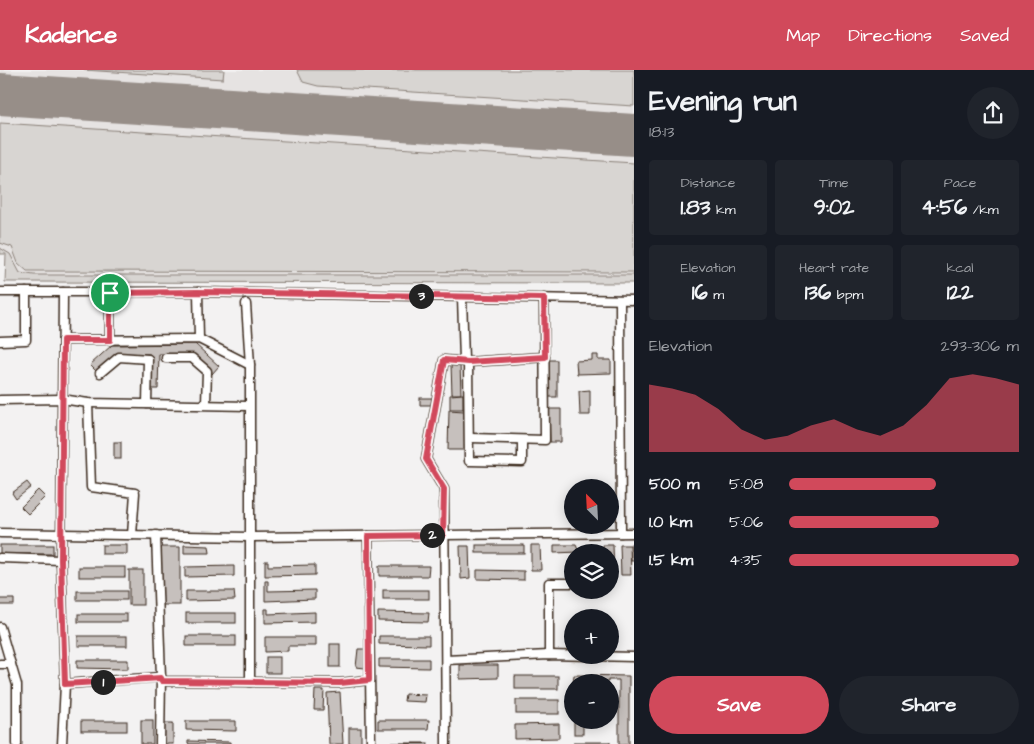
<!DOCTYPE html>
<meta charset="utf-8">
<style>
body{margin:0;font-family:"Architects Daughter",sans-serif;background:#20242c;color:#f1f3f6;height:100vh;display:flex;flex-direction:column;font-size:19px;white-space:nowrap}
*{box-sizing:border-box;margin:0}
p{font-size:16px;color:#9ea1a6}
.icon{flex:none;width:28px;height:28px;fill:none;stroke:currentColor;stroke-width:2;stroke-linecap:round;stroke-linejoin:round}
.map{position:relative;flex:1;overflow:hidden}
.side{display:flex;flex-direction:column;background:#171b24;width:400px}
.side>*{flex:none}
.needle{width:32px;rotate:336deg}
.buttons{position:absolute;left:564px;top:409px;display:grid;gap:10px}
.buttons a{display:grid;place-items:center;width:55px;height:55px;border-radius:50%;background:#171b24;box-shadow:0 2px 12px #0003;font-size:25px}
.pin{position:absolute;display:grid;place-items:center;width:42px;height:42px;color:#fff;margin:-21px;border:2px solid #fff;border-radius:50%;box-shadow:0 1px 5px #0007}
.km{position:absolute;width:25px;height:25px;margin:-12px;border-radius:50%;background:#222;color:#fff;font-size:14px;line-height:25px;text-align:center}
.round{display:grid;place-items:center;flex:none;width:52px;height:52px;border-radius:26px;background:#20242c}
.summary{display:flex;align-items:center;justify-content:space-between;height:85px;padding:0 15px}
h1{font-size:28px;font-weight:800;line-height:38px}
.figures{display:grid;grid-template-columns:repeat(3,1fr);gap:8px;height:85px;padding:5px 15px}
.figures div{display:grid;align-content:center;border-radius:5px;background:#20242c;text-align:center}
.figures b{font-size:21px;font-weight:800}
.figures small{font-size:14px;font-weight:400}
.figures p{font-size:14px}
.chart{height:140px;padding:10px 15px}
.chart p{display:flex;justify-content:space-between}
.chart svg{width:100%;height:90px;margin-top:5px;fill:#d1495b;opacity:.7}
.cta{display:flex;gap:10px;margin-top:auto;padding:10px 15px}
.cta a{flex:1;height:58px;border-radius:30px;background:#d1495b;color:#fff;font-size:20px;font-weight:800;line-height:58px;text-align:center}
.cta a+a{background:#20242c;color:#f1f3f6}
ul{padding:0 15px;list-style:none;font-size:16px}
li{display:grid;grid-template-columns:80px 60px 1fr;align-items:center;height:38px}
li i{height:12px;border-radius:6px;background:#d1495b}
header{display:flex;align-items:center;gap:30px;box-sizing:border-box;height:70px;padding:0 25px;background:#d1495b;color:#fff}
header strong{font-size:24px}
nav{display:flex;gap:28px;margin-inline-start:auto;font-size:18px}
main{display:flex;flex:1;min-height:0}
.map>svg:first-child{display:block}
</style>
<header>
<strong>Kadence</strong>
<nav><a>Map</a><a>Directions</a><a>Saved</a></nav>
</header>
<main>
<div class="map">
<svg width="634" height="674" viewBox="0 0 634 674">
<rect width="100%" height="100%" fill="#f3f2f2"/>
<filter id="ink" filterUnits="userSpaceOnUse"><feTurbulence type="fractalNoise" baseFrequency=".02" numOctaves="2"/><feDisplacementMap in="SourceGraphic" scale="10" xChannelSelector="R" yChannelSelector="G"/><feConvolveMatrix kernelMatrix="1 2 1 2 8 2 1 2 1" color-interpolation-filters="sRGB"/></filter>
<g filter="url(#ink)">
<path fill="#e6e3e2" d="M0,0H634V213L5,212L6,184H0Z"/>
<g fill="#d8d5d2" stroke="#8a8078">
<path d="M84,0H224L223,9Z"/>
<path d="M297,0H634V36L318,16L303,12Z"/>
<path d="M0,53L634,93V202L27,201L18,193L12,177L0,173Z"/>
<path d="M0,178L10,184L20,203L34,205H634V213L5,212L6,184H0Z"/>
</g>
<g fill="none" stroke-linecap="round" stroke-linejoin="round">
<path stroke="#978e88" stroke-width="42" d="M0,24L634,65"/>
</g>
<g fill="#c6c0bd" stroke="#3b2a1e">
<path d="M195,274L219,296L212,304L193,284H159L158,319H149L150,284L117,283L98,303L90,295L112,275Z"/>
<path d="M592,285H598V290H611V303L577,304L576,291L592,290Z"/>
<rect x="549" y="290" width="8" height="37"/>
<path d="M460,294L461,324H452L451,295Z"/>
<path d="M590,320V345H580L579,321Z"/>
<path d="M463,324V339H450V325Z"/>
<rect x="420" y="328" width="12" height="7"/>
<path d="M549,339H561V372H550Z"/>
<path d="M449,340L464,341L465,380H448Z"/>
<rect x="114" y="372" width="7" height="17"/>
<path d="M27,412L31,417L16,429L12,423Z"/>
<path d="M38,420L45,427L28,444L21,437Z"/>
<rect x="631" y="474" width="3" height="17"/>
<rect x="0" y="475" width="53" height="9"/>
<rect x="102" y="475" width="25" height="9"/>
<path d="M184,475L209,476L210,483H184Z"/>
<rect x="476" y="475" width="48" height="8"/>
<path d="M531,475H540L541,500H531Z"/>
<path d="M554,475H576L579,482L554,483Z"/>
<path d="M603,475H613L614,507H610V482H603Z"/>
<path d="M620,475H630L631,505H621Z"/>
<path d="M460,476H469L470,508L461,509Z"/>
<rect x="161" y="477" width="19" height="58"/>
<path d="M265,491H268V496L315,495V505L265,506Z"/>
<path d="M234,496V506L185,507V497Z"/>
<path d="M379,496H429L428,506H379Z"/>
<rect x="79" y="497" width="46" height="10"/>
<rect x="129" y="500" width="14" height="35"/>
<path d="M477,500L524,501V510L477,509Z"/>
<path d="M265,511H268V521L315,520V529L265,531Z"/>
<rect x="383" y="520" width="46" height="9"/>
<rect x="77" y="521" width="50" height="9"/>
<path d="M186,521H234L235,530L186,531Z"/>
<rect x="0" y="529" width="14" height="6"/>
<path d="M265,539H268V544L315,542V552L265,553Z"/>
<path d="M378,542L429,543L428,552L378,551Z"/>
<rect x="186" y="543" width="50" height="10"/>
<rect x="78" y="544" width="49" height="8"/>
<rect x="78" y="566" width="49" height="10"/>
<rect x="186" y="566" width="50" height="10"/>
<path d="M379,566H429V575L379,574Z"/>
<path d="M265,567H316V576H288V581L265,582Z"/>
<rect x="330" y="574" width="10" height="23"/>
<path d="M358,579H366L365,598L356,597Z"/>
<rect x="266" y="587" width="14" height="16"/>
<path d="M379,589H429V598L379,597Z"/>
<path d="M77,590H128V599L77,598Z"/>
<path d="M460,595H498V608L460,609Z"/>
<path d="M574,605L629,606V674H619V610H608V612H573Z"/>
<rect x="515" y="606" width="43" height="13"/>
<path d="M315,620H324L323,640H314Z"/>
<path d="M340,622L343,674H329L327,623Z"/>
<path d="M405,624L426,625L425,632L404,631Z"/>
<rect x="516" y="630" width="43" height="14"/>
<rect x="141" y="650" width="12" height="24"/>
<path d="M378,650H429L428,659H378Z"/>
<rect x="574" y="650" width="9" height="14"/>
<rect x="81" y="651" width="46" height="10"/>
<path d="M186,651H236V661L186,660Z"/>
<rect x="163" y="653" width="10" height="21"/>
<path d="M559,654V668L515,669V655Z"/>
<rect x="349" y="658" width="12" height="16"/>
<path d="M188,671L230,672V674H188Z"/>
<rect x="574" y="672" width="36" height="2"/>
<rect x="379" y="673" width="49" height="1"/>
</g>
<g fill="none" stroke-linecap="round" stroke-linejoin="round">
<defs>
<g id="minor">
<path d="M0,222H198L634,230"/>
<path d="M198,222L199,269"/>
<path d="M110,223V270"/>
<path d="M462,227L464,290"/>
<path d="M620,230L621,463"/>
<path d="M246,234L250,295V612"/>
<path d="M63,270L199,269L250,295"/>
<path d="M0,271L26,270V222"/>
<path d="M166,288H192L207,301L206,334"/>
<path d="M468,292L469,391L522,392V370"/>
<path d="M100,303L119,287L148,289L147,334"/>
<path d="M0,330L62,329L88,333L249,336"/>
<path d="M88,333L91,417L135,423L132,465"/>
<path d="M471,368L545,370L544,228"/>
<path d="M0,463L250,467L634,463"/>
<path d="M156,465L161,607L160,674"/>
<path d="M368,466L371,674"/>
<path d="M0,488L61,490"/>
<path d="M0,557L17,615V674"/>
<path d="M549,585V513H572"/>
<path d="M446,590L549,585L634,587"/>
<path d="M0,594H11"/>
<path d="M65,614L161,607L162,611L340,613L369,610"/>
<path d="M62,674L65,614L61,490L63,222"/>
<path d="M446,674L444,419L426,389L444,290L468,292L545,287"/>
</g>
</defs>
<use href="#minor" stroke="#3b2a1e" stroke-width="11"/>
<use href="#minor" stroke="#fff" stroke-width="8"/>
</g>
</g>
<g fill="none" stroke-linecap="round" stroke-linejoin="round" filter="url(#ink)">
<defs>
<path id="route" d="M198,222L544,228L545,287L468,292L444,290L426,389L444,419L443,465L368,466L369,610L340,613L162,611L161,608L65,614L61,490L63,270H110V223Z"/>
</defs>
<use href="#route" stroke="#fff" stroke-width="10"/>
<use href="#route" stroke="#d1495b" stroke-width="6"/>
</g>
</svg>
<div class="buttons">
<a><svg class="needle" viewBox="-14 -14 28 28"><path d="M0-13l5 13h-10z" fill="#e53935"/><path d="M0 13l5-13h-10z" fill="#9ea1a6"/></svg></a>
<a><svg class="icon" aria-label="layers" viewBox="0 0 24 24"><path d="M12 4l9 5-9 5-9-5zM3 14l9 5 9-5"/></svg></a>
<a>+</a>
<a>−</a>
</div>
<div class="pin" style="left:110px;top:223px;background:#1e9e55"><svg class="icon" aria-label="arrive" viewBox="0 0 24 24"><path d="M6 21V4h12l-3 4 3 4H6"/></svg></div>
<b class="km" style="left:103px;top:612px">1</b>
<b class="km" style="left:432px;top:465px">2</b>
<b class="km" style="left:421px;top:226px">3</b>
</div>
<section class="side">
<div class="summary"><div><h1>Evening run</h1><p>18:13</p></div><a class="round"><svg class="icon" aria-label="share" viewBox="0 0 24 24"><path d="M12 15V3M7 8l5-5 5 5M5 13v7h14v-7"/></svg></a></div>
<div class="figures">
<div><p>Distance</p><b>1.83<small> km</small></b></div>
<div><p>Time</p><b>9:02</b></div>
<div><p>Pace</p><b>4:56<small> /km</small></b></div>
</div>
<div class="figures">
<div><p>Elevation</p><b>16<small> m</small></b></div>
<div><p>Heart rate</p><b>136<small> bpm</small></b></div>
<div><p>kcal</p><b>122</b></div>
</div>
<div class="chart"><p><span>Elevation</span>293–306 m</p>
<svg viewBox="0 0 160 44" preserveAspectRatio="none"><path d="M0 44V11L10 13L20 16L30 23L40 33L50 38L60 36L70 31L80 28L90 33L100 36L110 31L120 21L130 8L140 6L150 8L160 11V44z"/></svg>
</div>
<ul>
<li><b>500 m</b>5:08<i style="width:64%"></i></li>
<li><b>1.0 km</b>5:06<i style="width:65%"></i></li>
<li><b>1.5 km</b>4:35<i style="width:100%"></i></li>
</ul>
<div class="cta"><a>Save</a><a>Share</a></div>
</section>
</main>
